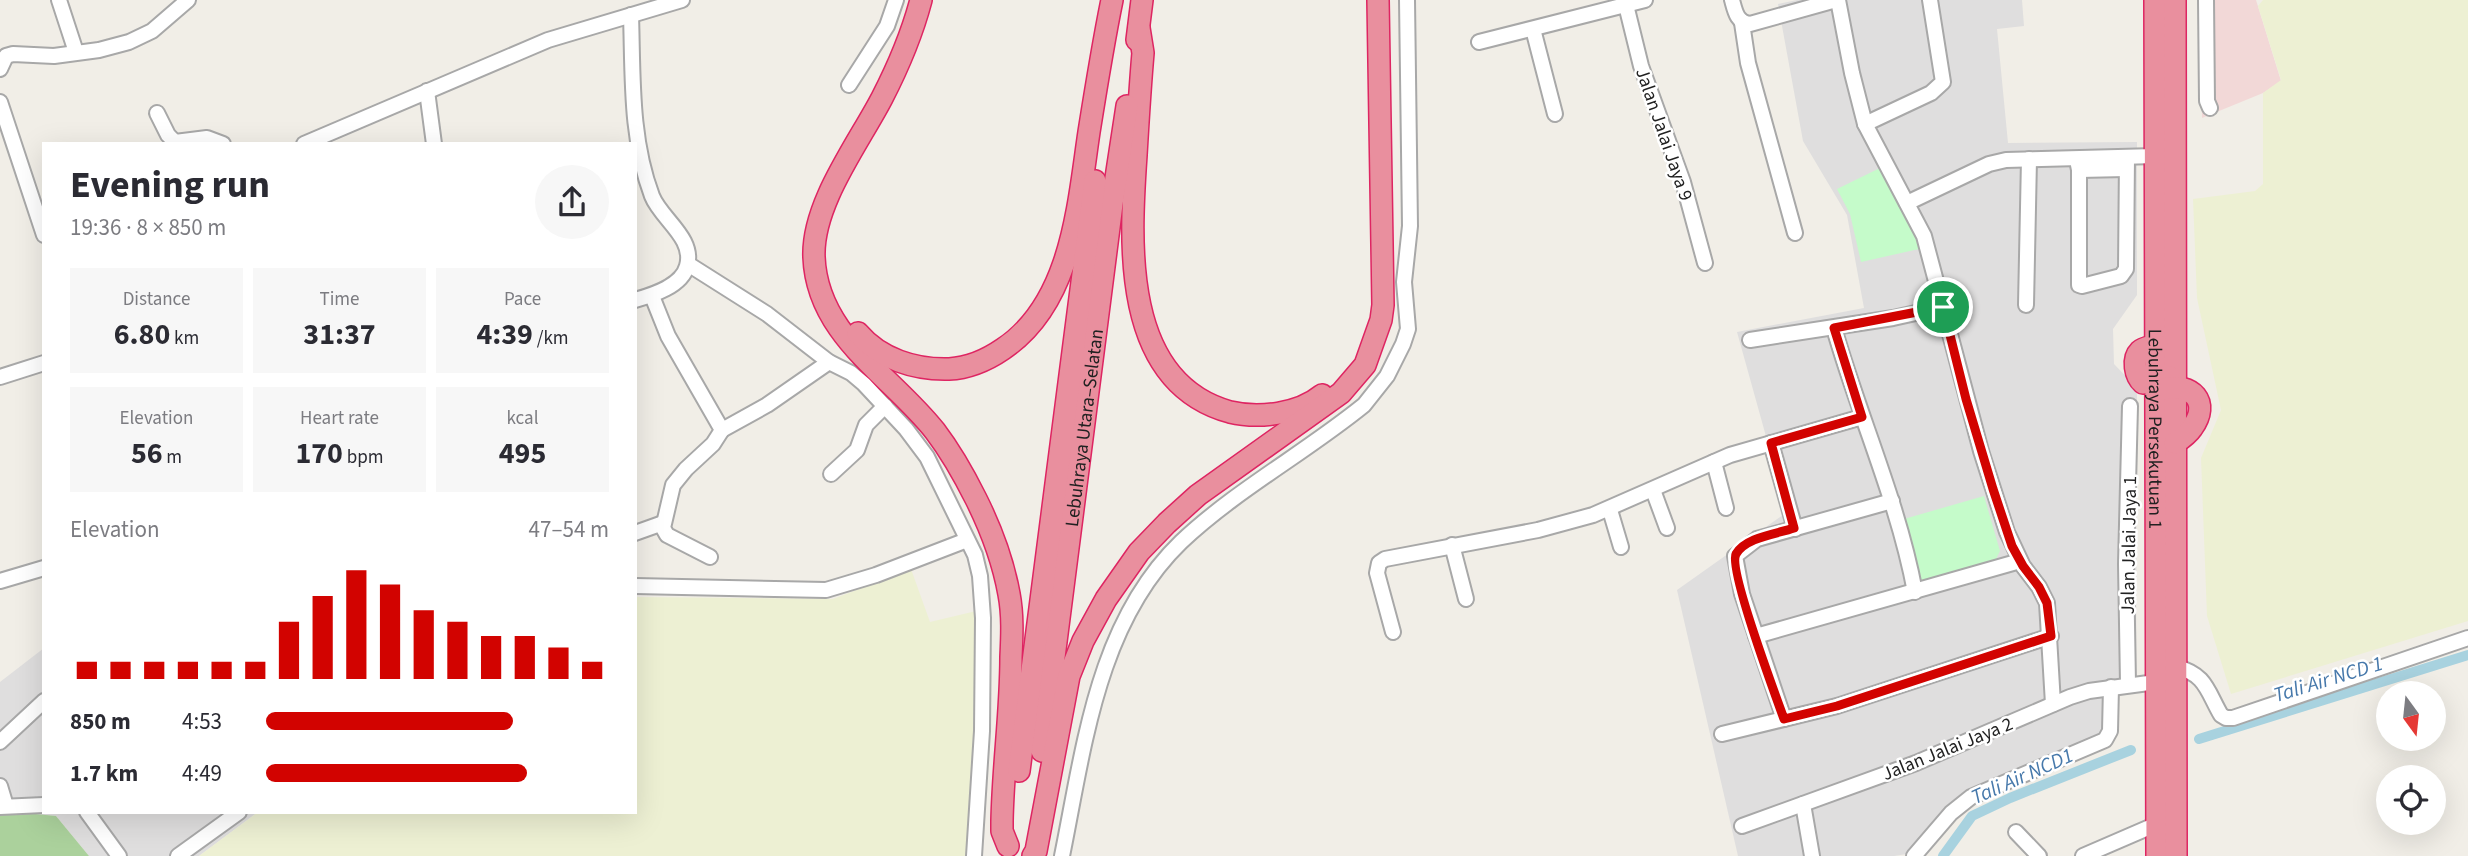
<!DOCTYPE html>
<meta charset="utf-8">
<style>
body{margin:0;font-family:"Source Sans 3",sans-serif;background:#f7f7f7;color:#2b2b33;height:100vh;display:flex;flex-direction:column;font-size:26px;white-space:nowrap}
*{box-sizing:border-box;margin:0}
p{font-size:23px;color:#7c7c81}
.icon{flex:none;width:38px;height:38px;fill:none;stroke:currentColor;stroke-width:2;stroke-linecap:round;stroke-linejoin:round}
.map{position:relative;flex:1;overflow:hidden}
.details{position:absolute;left:42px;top:142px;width:595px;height:672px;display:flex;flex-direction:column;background:#fff;border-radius:0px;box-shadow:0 7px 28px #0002}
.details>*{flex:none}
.needle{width:46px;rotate:165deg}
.fabs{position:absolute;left:2376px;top:681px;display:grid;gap:14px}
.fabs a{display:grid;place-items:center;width:70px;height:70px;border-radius:50%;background:#fff;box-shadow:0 7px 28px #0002;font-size:35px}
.pin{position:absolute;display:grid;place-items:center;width:60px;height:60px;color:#fff;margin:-30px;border:4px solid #fff;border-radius:50%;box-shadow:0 2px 7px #0007}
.round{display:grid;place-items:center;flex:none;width:74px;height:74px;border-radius:37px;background:#f7f7f7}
.overview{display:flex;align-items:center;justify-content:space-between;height:119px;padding:0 28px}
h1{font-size:38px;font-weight:700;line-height:52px}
.figures{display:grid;grid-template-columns:repeat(3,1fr);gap:10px;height:119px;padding:7px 28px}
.figures div{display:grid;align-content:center;border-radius:0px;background:#f7f7f7;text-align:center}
.figures b{font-size:30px;font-weight:700}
.figures small{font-size:19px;font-weight:400}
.figures p{font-size:19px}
.chart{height:196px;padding:14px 28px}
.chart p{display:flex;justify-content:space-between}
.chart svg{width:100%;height:126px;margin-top:7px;stroke:#d20300;stroke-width:6}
ul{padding:0 28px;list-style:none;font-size:23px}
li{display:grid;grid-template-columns:112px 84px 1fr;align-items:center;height:52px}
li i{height:18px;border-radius:9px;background:#d20300}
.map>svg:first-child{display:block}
</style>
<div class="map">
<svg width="2468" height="856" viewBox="0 0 2468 856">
<rect width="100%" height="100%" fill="#f1eee7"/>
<g fill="#dfdede">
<path d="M1797,0H2022L2024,26L1997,29L2008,143L2137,142V295L2113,329L2114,364L2137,388L2136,689L2108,694L2107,736L1963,793L1907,854L1894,856H1738L1677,590L1787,512L1737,332L1864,308L1847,215L1803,141L1778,4Z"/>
<path d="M44,648V812H258L199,856H89L56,816L0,813V682Z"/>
</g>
<path fill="#f2d8d7" d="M2200,0H2256L2281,81L2263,93L2202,118Z"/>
<g fill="#edf0d3">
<path d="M2263,0H2468V621L2231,694L2207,616L2201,458L2221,410L2197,298L2193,199L2255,191L2263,184V93L2281,80L2258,6Z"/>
<path d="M911,569L930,622L976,611L982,686L970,856H199L258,812H635V597L833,599Z"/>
</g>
<path fill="#abd19c" d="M5,811L56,816L89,856H0V813Z"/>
<g fill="#c5fbca">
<path d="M1880,168L1917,239L1919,249L1861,262L1850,214L1837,189Z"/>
<path d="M1984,496L2000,551L1995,561L1922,582L1904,519Z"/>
</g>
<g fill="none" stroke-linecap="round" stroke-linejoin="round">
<g stroke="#a8d2df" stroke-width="10">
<path d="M2199,739L2468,655"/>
<path d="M1943,856L1972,816L2010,798L2131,750"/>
</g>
<defs>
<g id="minor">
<path d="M59,0L76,52"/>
<path d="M1732,0C1735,11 1737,23 1750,24L1836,0"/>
<path d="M1838,0L1852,73L1865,124L1924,236L1981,451L2007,532L2023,566L2039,587L2047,603L2053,704"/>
<path d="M2206,0L2207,101L2210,108"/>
<path d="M1626,5L1641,66L1683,182L1705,263"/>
<path d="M631,15C633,75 630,138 652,196C661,219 695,238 687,266C682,286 653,295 635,300"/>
<path d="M1742,23L1748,63L1795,233"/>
<path d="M1533,29L1555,114"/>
<path d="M1479,42L1645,0"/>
<path d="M0,69L6,56L13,54L54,56L99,50L129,42L152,31L188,0"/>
<path d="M849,85L887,26L896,0"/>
<path d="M427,91L434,144"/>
<path d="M0,102L44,235"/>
<path d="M157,113L168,135L175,142L207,138L223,144"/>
<path d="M1865,124L1931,93L1943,82L1930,0"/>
<path d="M304,144L548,40L682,0"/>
<path d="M2077,160L2079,170L2126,169"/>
<path d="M2079,170V285L2082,286L2121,276L2126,269L2127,157"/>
<path d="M1907,203L1989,164L2006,160L2156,156"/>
<path d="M688,264L767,314L829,362L851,373L864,384L906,429L927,457L975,555L980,576L983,618L982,731L974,856"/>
<path d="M652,296L668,336L722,430L713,444L686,469L673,485L663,528L667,535L710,557"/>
<path d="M2026,305L2029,159"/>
<path d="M1834,328C1859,416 1898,501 1915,592"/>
<path d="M1750,340L1893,318L1943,307"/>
<path d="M0,377L44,363"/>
<path d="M722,430L767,405L829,362"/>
<path d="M1771,443L1795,529"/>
<path d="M1714,462L1726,508"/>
<path d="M831,474L857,450L866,425L885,406"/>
<path d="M1653,490L1667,528"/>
<path d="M1610,510L1621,547"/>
<path d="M635,533L663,523"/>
<path d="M1452,545L1466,599"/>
<path d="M0,581L44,568"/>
<path d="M635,586L826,590L876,575L967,540"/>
<path d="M1393,632L1377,573L1379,563L1385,559L1538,530L1593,515L1730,455L1862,417"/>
<path d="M1756,636L2020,561"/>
<path d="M2176,667C2206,674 2207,691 2221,715L2226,718H2233L2468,638"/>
<path d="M2128,684L2126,564L2130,406"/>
<path d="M1784,719L1742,594L1735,556L1757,539L1892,501"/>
<path d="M1722,734L1837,706L2051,636"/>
<path d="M0,742L44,701"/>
<path d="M0,786L6,806"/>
<path d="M1803,804L1812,856"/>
<path d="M0,807L44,805"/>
<path d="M87,812L119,856"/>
<path d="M1742,826L1916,763L2070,697L2089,691L2156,682"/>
<path d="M2016,832L2039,856"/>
<path d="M178,856L239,812"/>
<path d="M1062,856C1084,748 1097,623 1181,542C1236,490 1305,453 1364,405L1387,376L1403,344L1408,329L1404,282L1410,226L1407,0"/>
<path d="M1914,856L1951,813L1971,797L2105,740L2110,731L2111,687"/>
<path d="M2083,856L2157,824"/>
</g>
<g id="highway">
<path d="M921,0C912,34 898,67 882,98C858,144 812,204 814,257C817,336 891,375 935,431C951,452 964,475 976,499C991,529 1003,561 1009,594C1013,615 1012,636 1011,657C1011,712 1003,767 1002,821V831L1008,846"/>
<path id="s1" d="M2155,0L2157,856"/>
<path d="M2175,0L2176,856"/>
<path d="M1139,28L1143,53C1140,87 1138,121 1136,155C1130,243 1121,382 1230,412C1259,419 1299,414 1322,395"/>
<path d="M1137,40L1142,0"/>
<path d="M858,333C880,359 915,370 949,369C969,368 987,360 1003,349C1072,303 1078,206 1089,132C1096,88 1103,44 1112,0"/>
<path d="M2157,345C2152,347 2144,347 2140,351C2132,359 2135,376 2143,383L2170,377"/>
<path d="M2163,389C2192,382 2211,402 2192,428C2188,434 2181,439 2175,443"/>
<path id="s2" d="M1042,751L1112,204L1127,106"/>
<path d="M1019,771L1095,181"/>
<path d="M1033,856L1036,851L1069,676L1083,641L1106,599L1139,552L1167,523L1198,495L1341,393L1365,365L1381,320L1383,305L1378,0"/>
</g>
</defs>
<use href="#minor" stroke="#a8a8a8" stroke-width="18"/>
<use href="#highway" stroke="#de2562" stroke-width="24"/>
<use href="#minor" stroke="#fff" stroke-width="14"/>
<use href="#highway" stroke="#e98f9e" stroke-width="21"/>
</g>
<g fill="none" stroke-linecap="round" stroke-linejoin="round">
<defs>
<path id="route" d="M1943,307L1966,399L1993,489L2012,546L2023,566L2039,587L2047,603L2051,636L1837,706L1784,719C1776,697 1728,568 1736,554C1746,537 1777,534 1794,528L1771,443L1862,417L1834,328Z"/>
</defs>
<use href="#route" stroke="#fff" stroke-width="14"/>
<use href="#route" stroke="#d20300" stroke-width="9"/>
</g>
<g text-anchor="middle" stroke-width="5" stroke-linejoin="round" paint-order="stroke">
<g font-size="19" fill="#212121" stroke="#fff">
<text transform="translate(1665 134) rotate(71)" y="7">Jalan Jalai Jaya 9</text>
<text dy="7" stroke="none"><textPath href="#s2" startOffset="326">Lebuhraya Utara–Selatan</textPath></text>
<text dy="7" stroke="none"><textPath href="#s1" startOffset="429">Lebuhraya Persekutuan 1</textPath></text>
<text transform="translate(2128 545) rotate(-89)" y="7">Jalan Jalai Jaya 1</text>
<text transform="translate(1947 748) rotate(-22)" y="7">Jalan Jalai Jaya 2</text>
</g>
<g font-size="21" font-style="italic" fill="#4779ab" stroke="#fff">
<text transform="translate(2328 679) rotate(-17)" y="7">Tali Air NCD 1</text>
<text transform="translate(2022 776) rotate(-24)" y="7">Tali Air NCD1</text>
</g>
</g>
</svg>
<div class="fabs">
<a><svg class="needle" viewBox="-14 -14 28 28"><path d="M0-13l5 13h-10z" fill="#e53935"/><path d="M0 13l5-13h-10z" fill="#7c7c81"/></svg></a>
<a><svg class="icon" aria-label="locate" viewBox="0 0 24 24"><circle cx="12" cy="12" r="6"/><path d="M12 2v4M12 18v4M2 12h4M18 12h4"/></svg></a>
</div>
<div class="pin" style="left:1943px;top:307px;background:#1e9e55"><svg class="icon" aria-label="arrive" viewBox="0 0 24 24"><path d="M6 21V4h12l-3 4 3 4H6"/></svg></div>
<section class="details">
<div class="overview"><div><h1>Evening run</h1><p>19:36 · 8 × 850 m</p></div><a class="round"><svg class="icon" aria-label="share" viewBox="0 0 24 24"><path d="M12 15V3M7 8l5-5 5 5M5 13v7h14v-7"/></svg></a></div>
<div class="figures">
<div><p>Distance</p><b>6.80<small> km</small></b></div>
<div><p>Time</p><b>31:37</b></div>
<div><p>Pace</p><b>4:39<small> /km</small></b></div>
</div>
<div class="figures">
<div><p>Elevation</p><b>56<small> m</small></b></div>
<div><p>Heart rate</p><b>170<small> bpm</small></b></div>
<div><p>kcal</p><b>495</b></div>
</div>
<div class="chart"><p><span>Elevation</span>47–54 m</p>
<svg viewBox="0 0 160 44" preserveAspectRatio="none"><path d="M5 44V38M15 44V38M25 44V38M35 44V38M45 44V38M55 44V38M65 44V24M75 44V15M85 44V6M95 44V11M105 44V20M115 44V24M125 44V29M135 44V29M145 44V33M155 44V38"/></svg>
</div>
<ul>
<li><b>850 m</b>4:53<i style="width:72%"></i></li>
<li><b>1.7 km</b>4:49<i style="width:76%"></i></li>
</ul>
</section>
</div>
